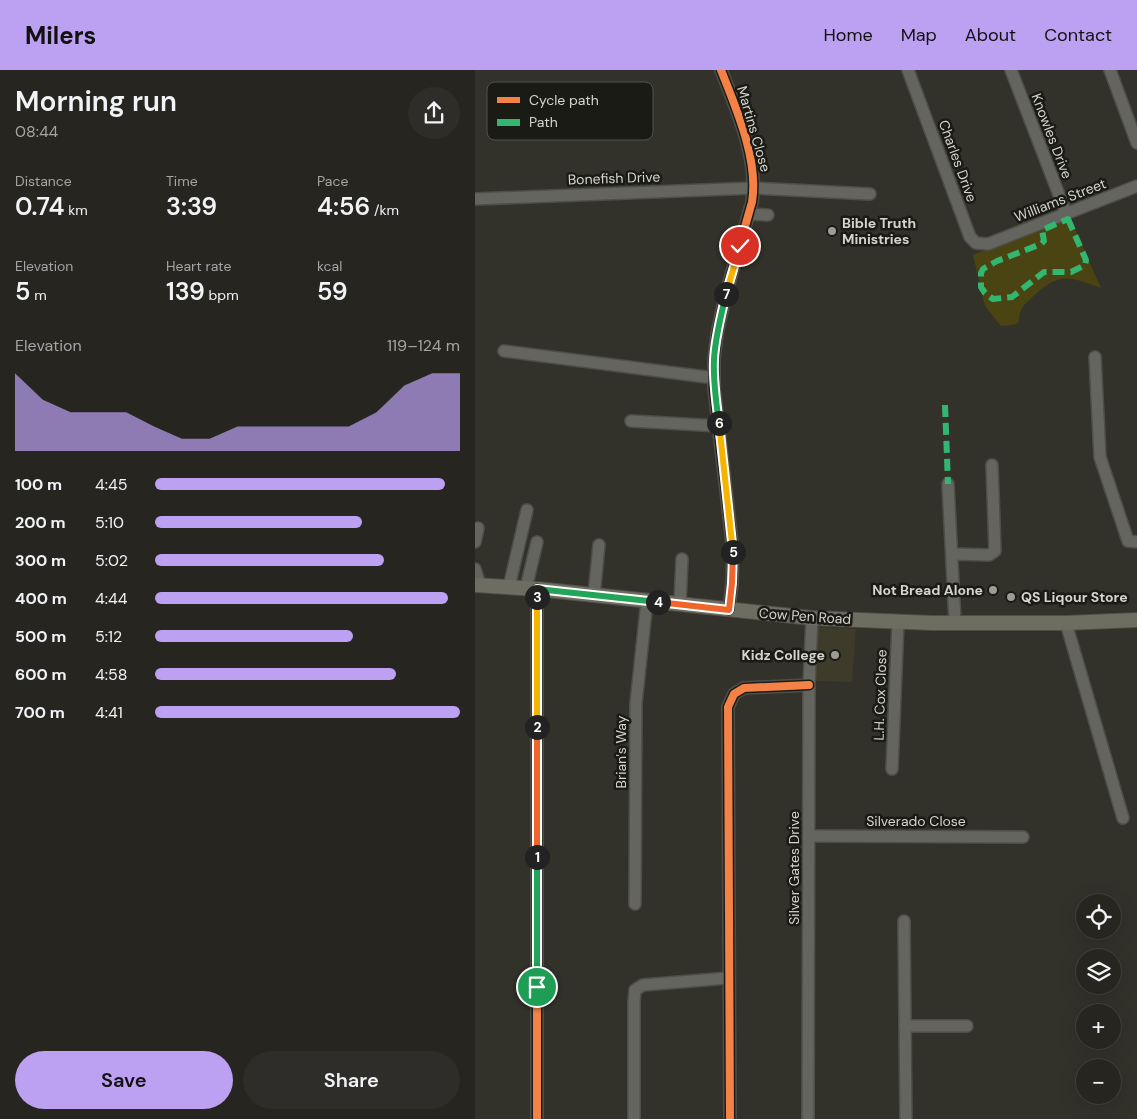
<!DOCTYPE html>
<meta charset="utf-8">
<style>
body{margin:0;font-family:"DM Sans",sans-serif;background:#2e2d29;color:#f1f3f6;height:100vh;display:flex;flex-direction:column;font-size:19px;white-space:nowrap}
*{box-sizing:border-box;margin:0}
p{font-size:16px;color:#a4a5a5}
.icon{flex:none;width:28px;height:28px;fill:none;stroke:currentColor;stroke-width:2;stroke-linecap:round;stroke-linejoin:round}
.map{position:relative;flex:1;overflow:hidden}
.details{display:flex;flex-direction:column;background:#262520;width:475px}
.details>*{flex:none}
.controls{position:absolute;left:601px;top:824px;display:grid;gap:10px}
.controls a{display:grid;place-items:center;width:45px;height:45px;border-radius:50%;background:#262520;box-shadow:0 5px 20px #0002,0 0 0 1px #42423e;font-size:25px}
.pin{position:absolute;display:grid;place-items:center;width:42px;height:42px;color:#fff;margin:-21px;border:2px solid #fff;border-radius:50%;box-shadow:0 1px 5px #0007}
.km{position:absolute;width:25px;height:25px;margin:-12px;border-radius:50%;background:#222;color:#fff;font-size:14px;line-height:25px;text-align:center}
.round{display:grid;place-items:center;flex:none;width:52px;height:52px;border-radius:26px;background:#2e2d29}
.overview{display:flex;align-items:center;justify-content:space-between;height:85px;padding:0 15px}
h1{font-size:28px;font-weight:600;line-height:38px}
.figures{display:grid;grid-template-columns:repeat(3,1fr);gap:8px;height:85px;padding:5px 15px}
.figures div{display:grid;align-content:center}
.figures b{font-size:25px;font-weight:600}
.figures small{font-size:14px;font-weight:400}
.figures p{font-size:14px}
.chart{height:140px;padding:10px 15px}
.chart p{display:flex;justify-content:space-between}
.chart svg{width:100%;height:90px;margin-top:5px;fill:#bca0f2;opacity:.7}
.primary-button{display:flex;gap:10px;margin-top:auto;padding:10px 15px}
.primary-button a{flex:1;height:58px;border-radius:30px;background:#bca0f2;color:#111;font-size:20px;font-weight:600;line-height:58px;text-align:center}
.primary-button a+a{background:#2e2d29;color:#f1f3f6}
ul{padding:0 15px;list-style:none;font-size:16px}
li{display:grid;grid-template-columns:80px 60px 1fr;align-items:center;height:38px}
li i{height:12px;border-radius:6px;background:#bca0f2}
header{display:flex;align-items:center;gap:30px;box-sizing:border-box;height:70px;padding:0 25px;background:#bca0f2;color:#111}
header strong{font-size:24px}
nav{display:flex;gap:28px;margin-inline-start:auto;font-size:18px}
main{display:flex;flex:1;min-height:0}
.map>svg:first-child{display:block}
</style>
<header>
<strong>Milers</strong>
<nav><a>Home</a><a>Map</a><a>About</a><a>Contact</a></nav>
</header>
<main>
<section class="details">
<div class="overview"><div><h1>Morning run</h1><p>08:44</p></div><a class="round"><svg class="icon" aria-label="share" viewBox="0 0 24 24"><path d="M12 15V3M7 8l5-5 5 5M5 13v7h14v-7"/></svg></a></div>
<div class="figures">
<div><p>Distance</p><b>0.74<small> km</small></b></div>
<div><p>Time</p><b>3:39</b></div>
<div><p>Pace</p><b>4:56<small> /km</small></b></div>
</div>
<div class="figures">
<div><p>Elevation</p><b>5<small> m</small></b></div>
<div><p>Heart rate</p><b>139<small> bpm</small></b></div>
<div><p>kcal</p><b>59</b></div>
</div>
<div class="chart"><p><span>Elevation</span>119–124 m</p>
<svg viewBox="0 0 160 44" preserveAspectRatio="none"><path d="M0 44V6L10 19L20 25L30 25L40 25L50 32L60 38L70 38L80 32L90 32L100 32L110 32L120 32L130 25L140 12L150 6L160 6V44z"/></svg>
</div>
<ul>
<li><b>100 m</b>4:45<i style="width:95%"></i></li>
<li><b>200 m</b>5:10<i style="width:68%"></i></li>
<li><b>300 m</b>5:02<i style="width:75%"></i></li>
<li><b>400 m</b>4:44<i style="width:96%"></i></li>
<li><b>500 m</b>5:12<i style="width:65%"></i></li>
<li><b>600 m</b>4:58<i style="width:79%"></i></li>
<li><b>700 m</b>4:41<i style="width:100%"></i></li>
</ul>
<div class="primary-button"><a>Save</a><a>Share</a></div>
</section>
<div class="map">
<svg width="662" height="1049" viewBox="0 0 662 1049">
<rect width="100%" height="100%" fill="#32312a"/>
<path fill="#3e3b2b" d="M342,557L381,559L377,612L340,611Z"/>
<path fill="#4a4413" d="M595,148L626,218C598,208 586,201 562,223C558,227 551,232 548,237C538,252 554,254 526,256L510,236L498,185Z"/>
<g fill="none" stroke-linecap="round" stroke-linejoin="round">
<defs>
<g id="minor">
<path d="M246,0C261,38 284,90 277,132L250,227L242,264L239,290V318L258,481L257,513L254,540"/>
<path d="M433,0L495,167L501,173L513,174L662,116"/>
<path d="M536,0L591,143"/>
<path d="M635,0L662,73"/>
<path d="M0,129L279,118L395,124"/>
<path d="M274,144L293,145"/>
<path d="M29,281L239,308"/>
<path d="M620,287L625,387L653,471L662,472"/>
<path d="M156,351L244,356"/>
<path d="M473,414L480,552"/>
<path d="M0,472L3,458"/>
<path d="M477,484L514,485L520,481L517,395"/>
<path d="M0,499L5,515"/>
<path d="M34,517L52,440"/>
<path d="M51,518L62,472"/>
<path d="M119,525L124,475"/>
<path d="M205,534L207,489"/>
<path d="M591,553L648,748"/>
<path d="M417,699L423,552"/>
<path d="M334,766L548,767"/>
<path d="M160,834L161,633L172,531"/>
<path d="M429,851L431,1049"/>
<path d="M430,956H492"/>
<path d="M62,1049V519"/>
<path d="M159,1049V932L160,920L168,915L253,908"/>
<path d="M255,1049L253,637L259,624L269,618L334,615"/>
<path d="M333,1049L334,615L337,548"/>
</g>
<path id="major" d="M0,515L62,519L337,548L457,553H591L662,550"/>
</defs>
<use href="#minor" stroke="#4e4d48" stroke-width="14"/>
<use href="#major" stroke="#4e4d48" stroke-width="16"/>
<use href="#minor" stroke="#656560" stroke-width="11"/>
<use href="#major" stroke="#6e6d62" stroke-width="14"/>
<g stroke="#33b770" stroke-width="6" stroke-dasharray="12 6" stroke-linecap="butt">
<path d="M593,149L611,190L610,195L596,202H569L537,227L518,229L510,223L506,217V203L508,199L522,191L566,174L569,171L567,160Z"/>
<path d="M470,335L473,414"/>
</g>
<defs>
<g id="cycleway">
<path d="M246,0C261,38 284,90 277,132L250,227L242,264L239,290V318L258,481L257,513L254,540"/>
<path d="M62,1049V519"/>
<path d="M255,1049L253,637L259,624L269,618L334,615"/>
</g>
</defs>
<use href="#cycleway" stroke="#1b1b15" stroke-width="11"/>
<use href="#cycleway" stroke="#f48246" stroke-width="8"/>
</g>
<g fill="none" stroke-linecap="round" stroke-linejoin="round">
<defs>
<path id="split-1" d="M62,787V917"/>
<path id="split-2" d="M62,657V787"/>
<path id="split-3" d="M62,527V657"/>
<path id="split-4" d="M62,527V519L183,532"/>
<path id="split-5" d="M183,532L254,540L257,513L258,482"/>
<path id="split-6" d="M244,353L258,482"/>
<path id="split-7" d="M244,353C241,332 238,311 239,290C240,268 246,246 251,224"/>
<path id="split-8" d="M251,224L265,176"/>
</defs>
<use href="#split-1" stroke="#fff" stroke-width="10"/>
<use href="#split-2" stroke="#fff" stroke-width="10"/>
<use href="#split-3" stroke="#fff" stroke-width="10"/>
<use href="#split-4" stroke="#fff" stroke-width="10"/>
<use href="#split-5" stroke="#fff" stroke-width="10"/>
<use href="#split-6" stroke="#fff" stroke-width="10"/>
<use href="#split-7" stroke="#fff" stroke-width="10"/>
<use href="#split-8" stroke="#fff" stroke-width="10"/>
<use href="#split-1" stroke="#22a559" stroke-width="6"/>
<use href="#split-2" stroke="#f0652b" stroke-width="6"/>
<use href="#split-3" stroke="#f5b400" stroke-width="6"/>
<use href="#split-4" stroke="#22a559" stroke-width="6"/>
<use href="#split-5" stroke="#f0652b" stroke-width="6"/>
<use href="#split-6" stroke="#f5b400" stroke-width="6"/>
<use href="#split-7" stroke="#22a559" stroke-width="6"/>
<use href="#split-8" stroke="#f5b400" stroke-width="6"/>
</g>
<g fill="#9c9b94" stroke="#1b1b15" stroke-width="2">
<circle cx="357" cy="161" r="5"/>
<circle cx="518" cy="520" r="5"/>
<circle cx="536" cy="527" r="5"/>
<circle cx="360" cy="585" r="5"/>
</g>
<g text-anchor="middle" stroke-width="5" stroke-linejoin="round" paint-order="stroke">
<g font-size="14" fill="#d5d4cd" stroke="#1b1b15">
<text transform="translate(279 59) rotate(74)" y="5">Martins Close</text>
<text transform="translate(577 66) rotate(69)" y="5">Knowles Drive</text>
<text transform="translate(483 91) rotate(70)" y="5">Charles Drive</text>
<text transform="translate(139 108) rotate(-2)" y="5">Bonefish Drive</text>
<text transform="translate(585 130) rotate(-21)" y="5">Williams Street</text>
<text transform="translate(330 546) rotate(4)" y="5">Cow Pen Road</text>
<text transform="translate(405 625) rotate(-88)" y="5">L.H. Cox Close</text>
<text transform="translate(146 682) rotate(-90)" y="5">Brian's Way</text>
<text x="441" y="756">Silverado Close</text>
<text transform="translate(319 798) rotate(-90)" y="5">Silver Gates Drive</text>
</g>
<g font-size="14" font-weight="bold" fill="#d5d4cd" stroke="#1b1b15" text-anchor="start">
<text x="367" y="158">Bible Truth<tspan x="367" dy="16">Ministries</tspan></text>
<text x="508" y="525" text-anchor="end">Not Bread Alone</text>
<text x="546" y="532">QS Liqour Store</text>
<text x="350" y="590" text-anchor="end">Kidz College</text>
</g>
</g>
<rect x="12" y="12" width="166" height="58" rx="8" fill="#1b1b15" stroke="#53524c" stroke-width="1"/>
<rect x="22" y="27" width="23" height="6" fill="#f48246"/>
<rect x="22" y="49" width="23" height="7" fill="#33b770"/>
<g font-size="14" fill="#d5d4cd">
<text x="54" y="35">Cycle path</text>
<text x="54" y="57">Path</text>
</g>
</svg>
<div class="controls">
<a><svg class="icon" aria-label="locate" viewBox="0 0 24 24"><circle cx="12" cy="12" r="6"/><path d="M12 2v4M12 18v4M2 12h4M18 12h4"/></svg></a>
<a><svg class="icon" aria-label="layers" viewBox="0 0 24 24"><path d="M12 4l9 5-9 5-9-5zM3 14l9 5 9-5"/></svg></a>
<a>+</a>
<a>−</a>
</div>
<div class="pin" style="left:62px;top:917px;background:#1e9e55"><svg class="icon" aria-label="arrive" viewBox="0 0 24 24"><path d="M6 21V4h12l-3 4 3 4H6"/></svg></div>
<div class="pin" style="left:265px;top:176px;background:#d93025"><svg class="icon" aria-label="check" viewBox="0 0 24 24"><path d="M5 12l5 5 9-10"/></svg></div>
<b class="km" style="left:62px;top:787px">1</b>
<b class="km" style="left:62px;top:657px">2</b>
<b class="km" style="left:62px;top:527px">3</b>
<b class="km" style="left:183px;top:532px">4</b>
<b class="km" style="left:258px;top:482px">5</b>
<b class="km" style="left:244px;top:353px">6</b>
<b class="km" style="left:251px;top:224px">7</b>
</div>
</main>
